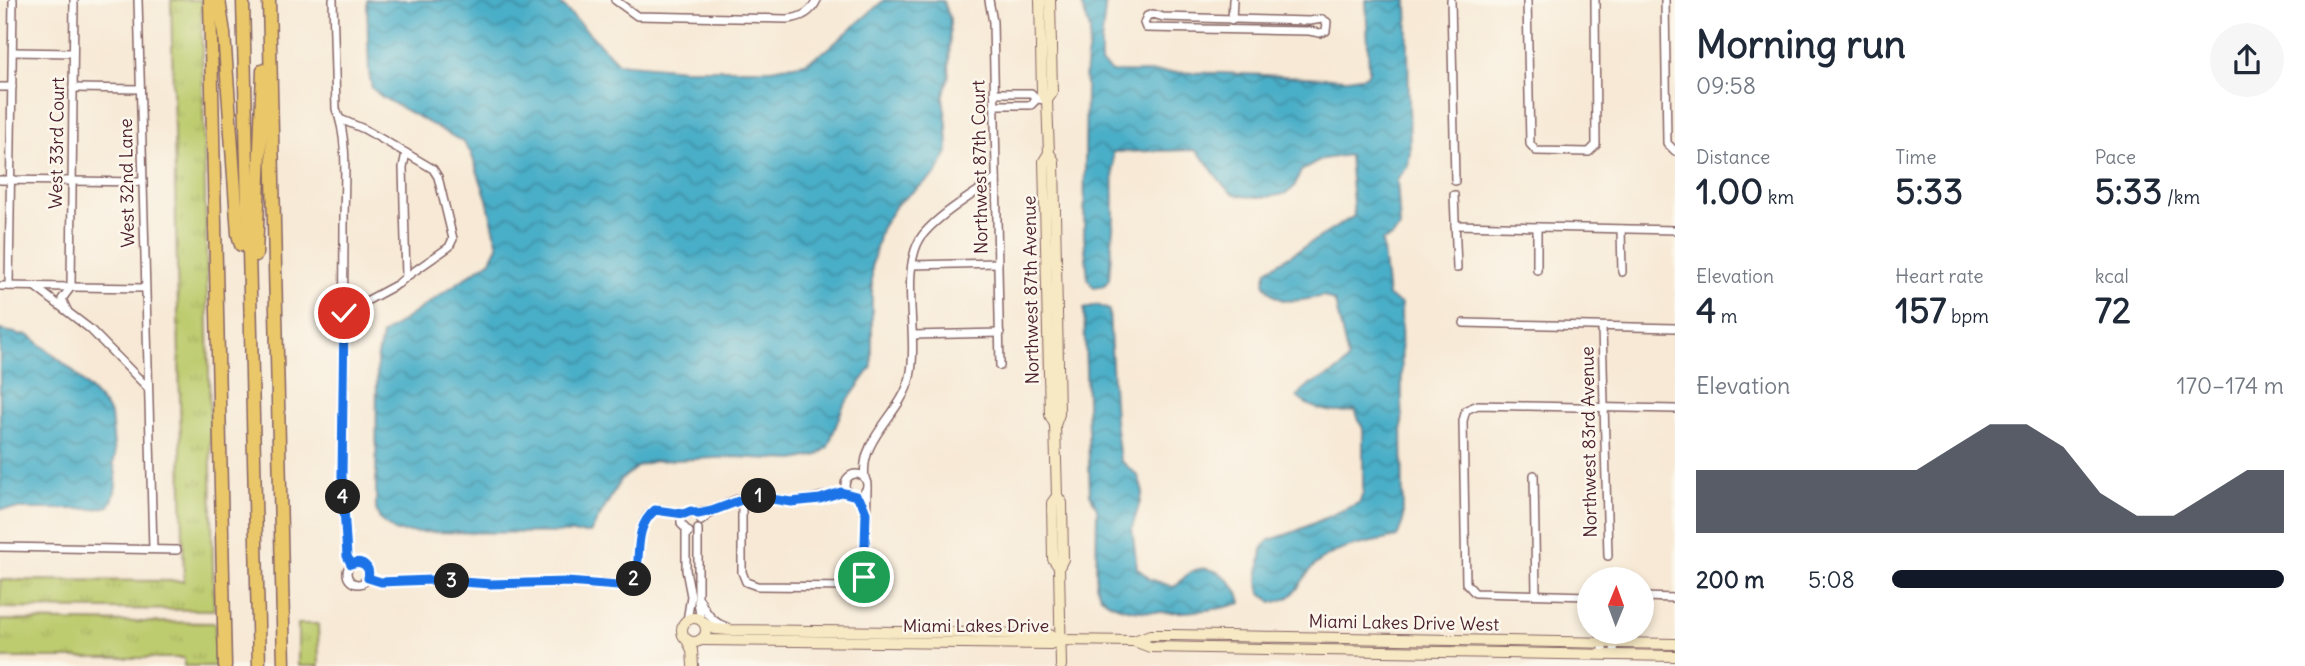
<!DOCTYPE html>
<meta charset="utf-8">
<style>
body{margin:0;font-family:Delius,sans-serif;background:#f6f6f7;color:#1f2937;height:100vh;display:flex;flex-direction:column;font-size:26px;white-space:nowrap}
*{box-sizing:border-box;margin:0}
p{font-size:23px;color:#747a83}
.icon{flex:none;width:38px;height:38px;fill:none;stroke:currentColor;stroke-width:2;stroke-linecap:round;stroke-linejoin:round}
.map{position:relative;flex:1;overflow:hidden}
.panel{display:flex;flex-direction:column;background:#fff;width:630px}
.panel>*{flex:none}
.needle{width:46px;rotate:1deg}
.tools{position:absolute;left:1577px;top:567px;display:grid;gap:14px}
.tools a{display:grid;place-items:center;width:77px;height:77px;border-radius:50%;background:#fff;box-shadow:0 4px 10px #0003;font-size:35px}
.pin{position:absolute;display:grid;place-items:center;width:60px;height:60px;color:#fff;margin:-30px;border:4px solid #fff;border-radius:50%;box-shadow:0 2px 7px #0007}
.km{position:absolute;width:35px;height:35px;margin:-18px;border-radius:50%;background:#222;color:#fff;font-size:19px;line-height:35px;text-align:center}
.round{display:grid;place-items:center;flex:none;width:74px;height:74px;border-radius:37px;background:#f6f6f7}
.headline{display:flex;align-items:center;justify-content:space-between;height:119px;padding:0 21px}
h1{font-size:38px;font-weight:700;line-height:52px}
.stats{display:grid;grid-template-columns:repeat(3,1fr);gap:10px;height:119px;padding:7px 21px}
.stats div{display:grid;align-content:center}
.stats b{font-size:35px;font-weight:700}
.stats small{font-size:19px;font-weight:400}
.stats p{font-size:19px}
.chart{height:196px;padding:14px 21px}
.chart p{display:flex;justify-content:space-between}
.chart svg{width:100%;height:126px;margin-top:7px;fill:#111827;opacity:.7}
ul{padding:0 21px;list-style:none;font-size:23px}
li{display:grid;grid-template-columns:112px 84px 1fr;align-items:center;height:52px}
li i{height:18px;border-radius:9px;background:#111827}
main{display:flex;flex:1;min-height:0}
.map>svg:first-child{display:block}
</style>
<main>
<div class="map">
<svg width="1675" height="666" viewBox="0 0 1675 666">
<defs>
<pattern id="grass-tufts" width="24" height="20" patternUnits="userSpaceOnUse" patternTransform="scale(1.75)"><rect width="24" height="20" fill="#becc6f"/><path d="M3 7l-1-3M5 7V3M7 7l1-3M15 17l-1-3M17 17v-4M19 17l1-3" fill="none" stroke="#a5af60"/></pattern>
<pattern id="water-waves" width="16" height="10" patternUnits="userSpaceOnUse" patternTransform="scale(1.75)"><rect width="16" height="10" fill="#48aec7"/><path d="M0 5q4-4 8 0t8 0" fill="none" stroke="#3e8da2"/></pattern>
</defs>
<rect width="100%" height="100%" fill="#fbf7ec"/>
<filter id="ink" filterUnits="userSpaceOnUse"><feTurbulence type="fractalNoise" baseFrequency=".0143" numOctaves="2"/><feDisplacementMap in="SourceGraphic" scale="14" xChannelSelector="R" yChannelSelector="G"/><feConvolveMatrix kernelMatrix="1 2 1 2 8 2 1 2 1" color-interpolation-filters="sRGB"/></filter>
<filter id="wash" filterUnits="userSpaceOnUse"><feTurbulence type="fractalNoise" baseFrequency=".00686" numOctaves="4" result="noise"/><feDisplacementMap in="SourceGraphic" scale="28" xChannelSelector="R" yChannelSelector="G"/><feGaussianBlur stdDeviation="1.57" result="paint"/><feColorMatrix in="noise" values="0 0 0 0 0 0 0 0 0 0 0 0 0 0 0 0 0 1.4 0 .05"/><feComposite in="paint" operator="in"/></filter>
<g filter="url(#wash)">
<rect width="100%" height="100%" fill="#f7e9d5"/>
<g fill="url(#grass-tufts)" stroke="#84764d" stroke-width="2">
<path d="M171,0H201L214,610L0,608V580L184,581Z"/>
<path d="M0,620L215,623L216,666H184V658H0Z"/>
<path d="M298,624H318L319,666H298Z"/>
</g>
<g fill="url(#water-waves)" stroke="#496679" stroke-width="2">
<path d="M367,0H557L618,63L684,69H771L805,63L828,49L884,0L943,1L950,19L949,75L943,98L947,124L948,152L937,173L897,204L881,229L872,264V367L843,407L828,447L818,455L794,460L735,457L654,461L638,466L621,480L590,533L396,532L380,520L376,509L377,361L382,335L491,260L498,246L487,199L471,153L463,142L382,97L372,88L369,73Z"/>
<path d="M1081,0H1106L1101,44V63L1112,72L1222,73L1348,79L1366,76L1369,71L1366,0H1407L1410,152L1408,166L1397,179L1400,228L1392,237L1382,241L1388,296L1401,304L1403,521L1397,537C1371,543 1335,546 1315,565C1298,581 1299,600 1272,602L1261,593L1258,581L1262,549L1269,540L1294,532L1359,503L1363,493V429L1355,410C1336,415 1311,410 1297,397C1307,378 1334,382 1348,359L1335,302L1324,296C1300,300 1276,309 1264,282L1267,270L1354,216L1349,155L1323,159L1301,171C1298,177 1296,186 1291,190C1279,199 1237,200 1227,189C1215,177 1209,161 1195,150L1113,152L1114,216L1109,279L1104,286L1094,288L1088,279L1084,236L1086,84C1083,68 1090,50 1090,33C1090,21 1081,11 1081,0Z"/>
<path d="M1097,305L1109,310L1115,421L1120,460L1138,476L1143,492L1132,528L1137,568L1150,579L1174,587C1180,583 1184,576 1191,572C1211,559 1239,584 1241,603C1214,613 1121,620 1101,596C1099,593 1098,589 1096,585L1097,508L1090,494L1084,308Z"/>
<path d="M0,330L15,333L19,336L25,334L31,337L72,370L104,405L111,415L115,457L113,463C118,475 117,495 109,506L95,509H0Z"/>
</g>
</g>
<g filter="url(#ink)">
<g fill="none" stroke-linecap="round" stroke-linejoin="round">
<defs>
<g id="street">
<path d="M138,0L153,549"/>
<path d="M333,0L336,109C349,139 344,188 344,221C344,317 341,414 343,510L347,556L351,564"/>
<path d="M615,0L637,16L787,19C801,18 811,13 817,0"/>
<path d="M989,0L993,22L1000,366"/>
<path d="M1451,0L1455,181"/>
<path d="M1527,0L1530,144L1536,151L1589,152L1596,145L1595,0"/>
<path d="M1665,0L1667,143L1675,151"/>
<path d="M1153,14L1163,17L1310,21L1322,19L1327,22L1326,31L1320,33L1309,31L1146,28L1144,23L1147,16Z"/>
<path d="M1232,20L1233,0"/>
<path d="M13,52L73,53"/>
<path d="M0,87H12"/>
<path d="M73,88L140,89"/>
<path d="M994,93H1031L1037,99L1047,100"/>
<path d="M994,105H1031L1037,99"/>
<path d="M340,119L364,129L406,153L403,167L406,277L398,284L344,313"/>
<path d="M0,180L142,182"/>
<path d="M1454,195L1457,268"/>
<path d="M1455,225L1675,230"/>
<path d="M1537,227V270"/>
<path d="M1621,229L1622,272"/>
<path d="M912,265L998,263"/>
<path d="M406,277L449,247L453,239L438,177L433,169L406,153"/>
<path d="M0,286L145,288"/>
<path d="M9,286L13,0"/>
<path d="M34,286L90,329L148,388"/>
<path d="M67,310L62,299L71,287L74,0"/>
<path d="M1464,323L1675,328"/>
<path d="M1602,327L1608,556"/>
<path d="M913,335L1000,333"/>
<circle cx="856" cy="485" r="11"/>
<path d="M1534,475L1536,594"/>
<path d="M865,478C859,438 902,414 910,377C919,337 900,272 920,239C932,219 976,192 996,179"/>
<path d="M742,499V572L746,582L757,586L853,587L863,581L865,572L867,488"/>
<path d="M701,521C717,507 740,494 762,496C773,497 784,502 795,501C812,500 834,491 850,494"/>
<path d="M698,529V603L701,620"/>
<path d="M686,530V570L691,596L687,621"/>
<path d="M689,532L681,524V518L685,513L711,512"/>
<path d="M0,547L177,550"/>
<circle cx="358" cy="573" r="11"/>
<path d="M368,578L381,582L431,580L491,584L567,582L618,586L634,580L636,575C639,560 635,514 657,510C664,508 676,513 684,514"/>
<path d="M1589,596L1475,593L1466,583L1463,421L1466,410L1478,405L1675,409"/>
<path d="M1642,597L1675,598"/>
<path d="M700,600C706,613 713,623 727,627"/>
<path d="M1603,655V632"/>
<path d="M1614,655L1615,632"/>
</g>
<g id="secondary">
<path d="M1040,0L1042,93L1047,100L1049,153L1054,161L1059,414L1055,425L1057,496L1062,503L1063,559L1059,567L1061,666"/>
<path d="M1047,100L1052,93L1050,0"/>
<path d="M1049,153L1044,161L1050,415L1055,425"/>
<path d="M1057,496L1052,503L1053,559L1059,567"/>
<circle cx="694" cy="630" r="12"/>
<path d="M705,624L715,629L729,630L985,633L1050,635L1061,640"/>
<path d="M687,640L692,650L693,666"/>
<path d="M700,640L1050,644L1061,640L1134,641L1150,647L1675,656"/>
<path d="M1134,641L1150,635H1172L1675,644"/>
</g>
<g id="highway">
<path d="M210,0L225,666"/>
<path d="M219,0L224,33L238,234L241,245"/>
<path d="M243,0L259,666"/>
<path d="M269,0L284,666"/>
<path d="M256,255L263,70"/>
</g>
</defs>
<use href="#street" stroke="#876666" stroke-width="10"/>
<use href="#secondary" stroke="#876666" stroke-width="12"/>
<use href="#highway" stroke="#876666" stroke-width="15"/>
<use href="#street" stroke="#fff" stroke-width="7"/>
<use href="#secondary" stroke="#f7e9c3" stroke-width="10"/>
<use href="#highway" stroke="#eac769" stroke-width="12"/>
</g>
</g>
<g fill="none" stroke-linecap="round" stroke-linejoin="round" filter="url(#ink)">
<defs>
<path id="route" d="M344,313L342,476L347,556L351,564C362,559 371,567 368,578L381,582L431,580L491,584L567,582L618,586L634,580L636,575C641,551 634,528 655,510L684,514L691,511L698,514L712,511L752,496L791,502L820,499L841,492L856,496L862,503L866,513L864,577"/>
</defs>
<use href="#route" stroke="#fff" stroke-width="14"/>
<use href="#route" stroke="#1a73e8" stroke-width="9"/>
</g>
<g text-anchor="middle" stroke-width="5" stroke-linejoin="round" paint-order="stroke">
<g font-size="18" fill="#4a1f2b" stroke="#fbf7ec">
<text transform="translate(57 143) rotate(-89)" y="6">West 33rd Court</text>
<text transform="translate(980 167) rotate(-91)" y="6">Northwest 87th Court</text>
<text transform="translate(127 183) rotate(-91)" y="6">West 32nd Lane</text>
<text transform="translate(1031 290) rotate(-91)" y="6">Northwest 87th Avenue</text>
<text transform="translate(1589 442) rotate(-91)" y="6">Northwest 83rd Avenue</text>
<text transform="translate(1404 623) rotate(1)" y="6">Miami Lakes Drive West</text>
<text x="976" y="632">Miami Lakes Drive</text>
</g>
</g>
</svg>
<div class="tools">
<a><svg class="needle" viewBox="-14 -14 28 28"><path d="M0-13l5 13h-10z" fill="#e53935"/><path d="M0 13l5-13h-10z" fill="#747a83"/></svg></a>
</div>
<div class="pin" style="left:864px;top:577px;background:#1e9e55"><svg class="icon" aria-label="arrive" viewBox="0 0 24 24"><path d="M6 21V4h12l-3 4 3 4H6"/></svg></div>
<div class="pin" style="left:344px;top:313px;background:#d93025"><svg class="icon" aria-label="check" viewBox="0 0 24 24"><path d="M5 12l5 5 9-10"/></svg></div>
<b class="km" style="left:759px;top:496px">1</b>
<b class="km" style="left:634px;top:579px">2</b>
<b class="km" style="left:452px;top:581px">3</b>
<b class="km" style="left:343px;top:497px">4</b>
</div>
<section class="panel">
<div class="headline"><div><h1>Morning run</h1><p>09:58</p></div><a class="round"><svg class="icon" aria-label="share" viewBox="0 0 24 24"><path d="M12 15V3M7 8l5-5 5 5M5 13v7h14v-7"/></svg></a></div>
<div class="stats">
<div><p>Distance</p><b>1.00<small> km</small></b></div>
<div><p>Time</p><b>5:33</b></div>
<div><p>Pace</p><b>5:33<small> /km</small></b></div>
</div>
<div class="stats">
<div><p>Elevation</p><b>4<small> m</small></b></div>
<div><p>Heart rate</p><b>157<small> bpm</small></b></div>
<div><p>kcal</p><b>72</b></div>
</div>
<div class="chart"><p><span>Elevation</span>170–174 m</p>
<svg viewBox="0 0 160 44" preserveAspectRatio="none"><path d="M0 44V22L10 22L20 22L30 22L40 22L50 22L60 22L70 14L80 6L90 6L100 14L110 30L120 38L130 38L140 30L150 22L160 22V44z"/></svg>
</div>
<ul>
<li><b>200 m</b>5:08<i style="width:100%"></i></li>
</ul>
</section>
</main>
